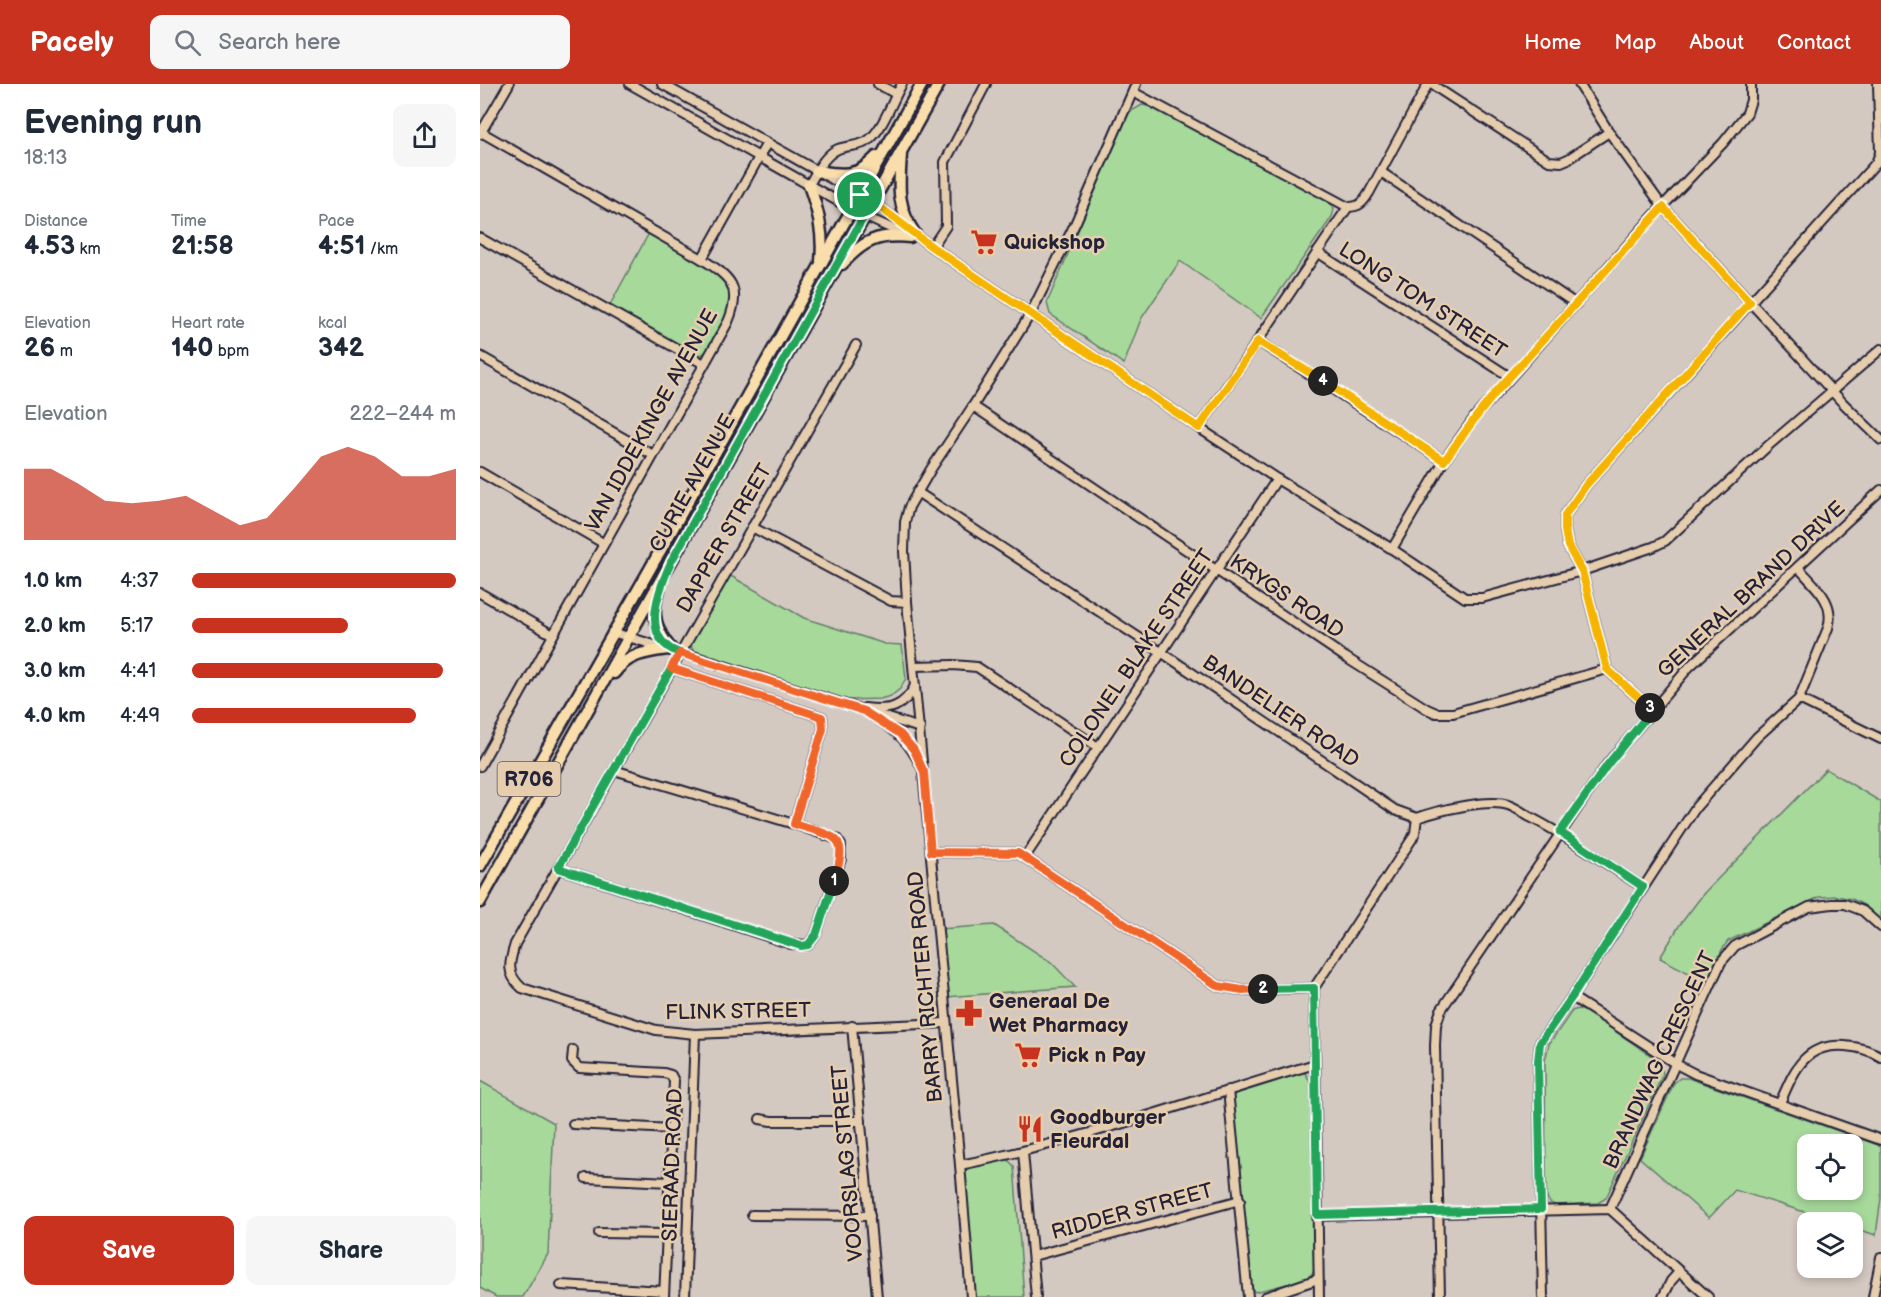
<!DOCTYPE html>
<meta charset="utf-8">
<style>
body{margin:0;font-family:"Balsamiq Sans",sans-serif;background:#f6f6f7;color:#1f2937;height:100vh;display:flex;flex-direction:column;font-size:22px;white-space:nowrap}
*{box-sizing:border-box;margin:0}
p{font-size:20px;color:#747a83}
.icon{flex:none;width:33px;height:33px;fill:none;stroke:currentColor;stroke-width:2;stroke-linecap:round;stroke-linejoin:round}
.map{position:relative;flex:1;overflow:hidden}
.sheet{display:flex;flex-direction:column;background:#fff;width:480px}
.sheet>*{flex:none}
.tools{position:absolute;left:1317px;top:1050px;display:grid;gap:12px}
.tools a{display:grid;place-items:center;width:66px;height:66px;border-radius:12px;background:#fff;box-shadow:0 3px 9px #0003;font-size:30px}
.pin{position:absolute;display:grid;place-items:center;width:51px;height:51px;color:#fff;margin:-26px;border:3px solid #fff;border-radius:50%;box-shadow:0 2px 6px #0007}
.km{position:absolute;width:30px;height:30px;margin:-15px;border-radius:50%;background:#222;color:#fff;font-size:16px;line-height:30px;text-align:center}
.round{display:grid;place-items:center;flex:none;width:63px;height:63px;border-radius:12px;background:#f6f6f7}
.headline{display:flex;align-items:center;justify-content:space-between;height:102px;padding:0 24px}
h1{font-size:33px;font-weight:700;line-height:45px}
.stats{display:grid;grid-template-columns:repeat(3,1fr);gap:9px;height:102px;padding:6px 24px}
.stats div{display:grid;align-content:center}
.stats b{font-size:26px;font-weight:700}
.stats small{font-size:16px;font-weight:400}
.stats p{font-size:16px}
.chart{height:168px;padding:12px 24px}
.chart p{display:flex;justify-content:space-between}
.chart svg{width:100%;height:108px;margin-top:6px;fill:#c8321e;opacity:.7}
.cta{display:flex;gap:12px;margin-top:auto;padding:12px 24px}
.cta a{flex:1;height:69px;border-radius:12px;background:#c8321e;color:#fff;font-size:24px;font-weight:700;line-height:69px;text-align:center}
.cta a+a{background:#f6f6f7;color:#1f2937}
ul{padding:0 24px;list-style:none;font-size:20px}
li{display:grid;grid-template-columns:96px 72px 1fr;align-items:center;height:45px}
li i{height:15px;border-radius:8px;background:#c8321e}
header{display:flex;align-items:center;gap:36px;box-sizing:border-box;height:84px;padding:0 30px;background:#c8321e;color:#fff}
header strong{font-size:28px}
nav{display:flex;gap:33px;margin-inline-start:auto;font-size:21px}
.search{width:420px;height:54px;background:#f6f6f7;display:flex;align-items:center;gap:15px;box-sizing:border-box;padding:0 21px;border-radius:12px;color:#747a83;font-size:22px}
main{display:flex;flex:1;min-height:0}
.map>svg:first-child{display:block}
</style>
<header>
<strong>Pacely</strong>
<div class="search"><svg class="icon" aria-label="search" viewBox="0 0 24 24"><circle cx="10" cy="10" r="6"/><path d="M15 15l6 6"/></svg>Search here</div>
<nav><a>Home</a><a>Map</a><a>About</a><a>Contact</a></nav>
</header>
<main>
<section class="sheet">
<div class="headline"><div><h1>Evening run</h1><p>18:13</p></div><a class="round"><svg class="icon" aria-label="share" viewBox="0 0 24 24"><path d="M12 15V3M7 8l5-5 5 5M5 13v7h14v-7"/></svg></a></div>
<div class="stats">
<div><p>Distance</p><b>4.53<small> km</small></b></div>
<div><p>Time</p><b>21:58</b></div>
<div><p>Pace</p><b>4:51<small> /km</small></b></div>
</div>
<div class="stats">
<div><p>Elevation</p><b>26<small> m</small></b></div>
<div><p>Heart rate</p><b>140<small> bpm</small></b></div>
<div><p>kcal</p><b>342</b></div>
</div>
<div class="chart"><p><span>Elevation</span>222–244 m</p>
<svg viewBox="0 0 160 44" preserveAspectRatio="none"><path d="M0 44V15L10 15L20 21L30 28L40 29L50 28L60 26L70 32L80 38L90 35L100 23L110 10L120 6L130 10L140 18L150 18L160 15V44z"/></svg>
</div>
<ul>
<li><b>1.0 km</b>4:37<i style="width:100%"></i></li>
<li><b>2.0 km</b>5:17<i style="width:59%"></i></li>
<li><b>3.0 km</b>4:41<i style="width:95%"></i></li>
<li><b>4.0 km</b>4:49<i style="width:85%"></i></li>
</ul>
<div class="cta"><a>Save</a><a>Share</a></div>
</section>
<div class="map">
<svg width="1401" height="1213" viewBox="0 0 1401 1213">
<rect width="100%" height="100%" fill="#d4c9c1"/>
<filter id="ink" filterUnits="userSpaceOnUse"><feTurbulence type="fractalNoise" baseFrequency=".0167" numOctaves="2"/><feDisplacementMap in="SourceGraphic" scale="12" xChannelSelector="R" yChannelSelector="G"/><feConvolveMatrix kernelMatrix="1 2 1 2 8 2 1 2 1" color-interpolation-filters="sRGB"/></filter>
<g filter="url(#ink)">
<g fill="#a7d99b" stroke="#647e6b" stroke-width="1.5" fill-rule="evenodd">
<path d="M662,21L673,23L849,118L854,125L852,133L781,234L700,177L661,235L644,280L570,230L567,219L648,29Z"/>
<path d="M169,149L238,188L251,206L252,216L249,228L226,268L221,271L212,269L130,221Z"/>
<path d="M249,491L324,534L405,560L422,561L426,594L420,605L411,612L400,615L366,616L213,566L210,559Z"/>
<path d="M1346,685L1401,718V837L1384,821L1372,815L1357,812L1339,813L1248,857L1243,864L1226,898L1180,874L1199,842L1224,809Z"/>
<path d="M514,841L571,878L595,903L466,913L460,845Z"/>
<path d="M1098,925L1107,928L1180,978L1183,990L1126,1114L1118,1119L1076,1121L1070,1119L1066,1111L1065,977L1069,960L1092,927Z"/>
<path d="M819,988L825,989L831,999L834,1187L827,1195L775,1208L769,1202L752,1013L757,1007Z"/>
<path d="M1200,994H1208L1398,1061L1401,1064V1114L1396,1151L1373,1144L1372,1138H1356L1255,1106L1229,1134L1160,1074L1194,999ZM1328,1060H1372V1106H1328Z"/>
<path d="M0,997L74,1039L68,1170L43,1213H16L0,1204Z"/>
<path d="M526,1074L534,1082L544,1213H491L482,1092L489,1083Z"/>
</g>
<g fill="none" stroke-linecap="round" stroke-linejoin="round">
<defs>
<g id="minor">
<path d="M150,0L384,132L426,151"/>
<path d="M182,0L393,118L452,163L719,344L797,395L912,465L985,514H1002L1102,487L1173,463L1185,457L1289,361L1401,265"/>
<path d="M398,0L416,10"/>
<path d="M951,0L1069,77L1081,78L1088,75L1129,48"/>
<path d="M1099,0L1129,48L1183,123L1363,319L1401,356"/>
<path d="M653,8L868,123C879,123 883,119 889,109L948,0"/>
<path d="M0,50L29,0"/>
<path d="M901,88L1096,220"/>
<path d="M329,101C336,89 344,71 358,65C368,61 380,63 389,56C404,43 412,17 422,0"/>
<path d="M0,154L224,280"/>
<path d="M452,163L466,142L465,78L506,0"/>
<path d="M837,168L1030,293"/>
<path d="M222,175L287,59"/>
<path d="M778,257L964,377"/>
<path d="M376,261L35,860C29,879 26,890 42,904L176,946L215,950L466,939"/>
<path d="M0,272L173,371"/>
<path d="M493,322L865,573L947,625L956,629H973L1127,585"/>
<path d="M719,344L868,123"/>
<path d="M0,388L123,459"/>
<path d="M437,408L681,568L915,726L937,734C957,727 1008,714 1028,721C1035,723 1042,728 1048,732C1088,752 1125,779 1163,803"/>
<path d="M272,443L411,517L427,518"/>
<path d="M912,465L964,377L995,333L1178,127L1243,59L1267,29L1271,16V0"/>
<path d="M0,509L73,551"/>
<path d="M132,548L184,564"/>
<path d="M196,567L440,644"/>
<path d="M434,582L473,581L497,583L618,663"/>
<path d="M191,584L342,633L343,645L314,740"/>
<path d="M1319,615L1401,655"/>
<path d="M385,624C410,627 423,624 435,602"/>
<path d="M1172,626L1127,585L1102,487L1088,462L1085,446V431L1106,401L1396,79L1400,69L1398,0"/>
<path d="M394,633C418,648 429,657 442,684"/>
<path d="M0,682L248,238C263,203 250,193 222,175L1,48"/>
<path d="M451,768L538,769L738,902L762,906L834,904"/>
<path d="M545,773L797,395"/>
<path d="M78,784L311,860L328,861L336,851L361,775V761L357,755L314,740L134,686"/>
<path d="M1092,913L1196,980L1215,990L1401,1056"/>
<path d="M372,942L397,1213"/>
<path d="M93,966L92,977L99,984L184,989L191,991L194,997L184,1213"/>
<path d="M748,1006L768,1213"/>
<path d="M1300,1019C1314,987 1324,959 1365,962C1377,963 1391,966 1401,973"/>
<path d="M280,1035L291,1037H381"/>
<path d="M93,1040L192,1045"/>
<path d="M543,1068L556,1213"/>
<path d="M480,1081C601,1057 717,1015 835,980"/>
<path d="M106,1094L190,1098"/>
<path d="M1130,1125L1241,878L1255,862L1329,823L1352,820H1365L1383,827L1401,843"/>
<path d="M272,1131L390,1132"/>
<path d="M837,1132L1130,1125L1228,1213"/>
<path d="M119,1149L187,1150"/>
<path d="M553,1172L760,1116"/>
<path d="M81,1201L184,1207"/>
<path d="M205,1213L215,950"/>
<path d="M491,1213L480,1081L427,518L424,467L425,438L429,423L451,385L493,322L551,229L595,140L656,0"/>
<path d="M785,1213L838,1195"/>
<path d="M839,1213L834,904L932,755L935,749L937,734"/>
<path d="M960,1213L955,962L956,941L961,926L1128,679L1210,582L1401,406"/>
<path d="M1063,1213L1058,977L1060,959L1092,913L1216,723L1277,653L1319,615L1348,544C1356,517 1334,502 1318,483"/>
<path d="M1183,1213L1191,1197L1199,1188"/>
<path d="M1393,1213L1401,1173"/>
</g>
<g id="major">
<path d="M421,70C419,102 416,122 435,150"/>
<path d="M337,87C363,91 377,94 396,73"/>
<path d="M329,101C338,126 344,150 341,177"/>
<path d="M362,180C384,156 398,150 430,153"/>
<path d="M179,506C170,529 176,548 192,566"/>
<path d="M134,589C148,570 166,568 188,565"/>
<path d="M0,782L170,485L442,0"/>
<path d="M0,818L459,0"/>
</g>
</defs>
<use href="#minor" stroke="#22223b" stroke-width="12"/>
<use href="#major" stroke="#22223b" stroke-width="15"/>
<use href="#minor" stroke="#e5cdae" stroke-width="8"/>
<use href="#major" stroke="#f9ddab" stroke-width="10"/>
</g>
</g>
<g fill="none" stroke-linecap="round" stroke-linejoin="round" filter="url(#ink)">
<defs>
<path id="split-1" d="M354,797L336,851L328,861L321,862L78,784L200,569C158,555 179,506 191,478L384,132L372,125L380,111"/>
<path id="split-2" d="M354,797C370,748 356,754 314,740L343,645L342,633L191,584L200,569L384,627L420,650L434,666L444,688L451,768L538,769L738,902L762,906L783,905"/>
<path id="split-3" d="M783,905L834,904L837,1131L1061,1125L1058,977L1060,959L1092,913L1163,803L1080,748L1128,680L1172,626L1170,624"/>
<path id="split-4" d="M843,297L964,377L996,333L1016,308L1183,123L1270,218L1106,401L1085,431V446L1088,462L1102,487L1127,585L1170,624"/>
<path id="split-5" d="M380,111L393,118L452,163L719,344L778,257L843,297"/>
</defs>
<use href="#split-1" stroke="#fff" stroke-width="12"/>
<use href="#split-2" stroke="#fff" stroke-width="12"/>
<use href="#split-3" stroke="#fff" stroke-width="12"/>
<use href="#split-4" stroke="#fff" stroke-width="12"/>
<use href="#split-5" stroke="#fff" stroke-width="12"/>
<use href="#split-1" stroke="#22a559" stroke-width="8"/>
<use href="#split-2" stroke="#f0652b" stroke-width="8"/>
<use href="#split-3" stroke="#22a559" stroke-width="8"/>
<use href="#split-4" stroke="#f5b400" stroke-width="8"/>
<use href="#split-5" stroke="#f5b400" stroke-width="8"/>
</g>
<defs>
<symbol id="supermarket-bare" viewBox="-9 -9 18 18"><path d="M-6-5.5h2.5l.6 2H6L4.5 2H-2.5L-4.4-4H-6ZM-1.5 3.2a1.3 1.3 0 1 0 .1 0ZM3 3.2a1.3 1.3 0 1 0 .1 0Z" fill="#c8321e" stroke="#e5cdae" stroke-width="2.5" paint-order="stroke"/></symbol>
<symbol id="pharmacy-bare" viewBox="-9 -9 18 18"><path d="M-2-6h4v4h4v4h-4v4h-4v-4h-4v-4h4Z" fill="#c8321e" stroke="#e5cdae" stroke-width="2.5" paint-order="stroke"/></symbol>
<symbol id="restaurant-bare" viewBox="-9 -9 18 18"><path d="M-5-6h1v4h1v-4h1v4h1v-4h1v5L-1.5 .5V6h-2V.5L-5-1ZM5-6V6H3V1.5H1.5Q1.5-4 5-6Z" fill="#c8321e" stroke="#e5cdae" stroke-width="2.5" paint-order="stroke"/></symbol>
</defs>
<g fill-rule="evenodd">
<use href="#supermarket-bare" x="485" y="139" width="38" height="38"/>
<use href="#pharmacy-bare" x="470" y="910" width="38" height="38"/>
<use href="#supermarket-bare" x="529" y="952" width="38" height="38"/>
<use href="#restaurant-bare" x="531" y="1026" width="38" height="38"/>
</g>
<g text-anchor="middle" stroke-width="5" stroke-linejoin="round" paint-order="stroke">
<rect fill="#e5cdae" stroke="#5c555e" stroke-width="1.5" x="17.5" y="678" width="63" height="34" rx="4.5"/>
<g font-size="20" font-weight="bold" fill="#22223b">
<text x="49" y="702">R706</text>
</g>
<g font-size="21" font-weight="bold" fill="#22223b" stroke="#e5cdae" text-anchor="start">
<text x="524" y="165">Quickshop</text>
<text x="509" y="924">Generaal De<tspan x="509" dy="24">Wet Pharmacy</tspan></text>
<text x="568" y="978">Pick n Pay</text>
<text x="570" y="1040">Goodburger<tspan x="570" dy="24">Fleurdal</tspan></text>
</g>
<g font-size="21" fill="#22223b" stroke="#e5cdae">
<text transform="translate(943 216) rotate(33)" y="7">LONG TOM STREET</text>
<text transform="translate(171 336) rotate(-61)" y="7">VAN IDDEKINGE AVENUE</text>
<text transform="translate(212 399) rotate(-61)" y="7">CURIE AVENUE</text>
<text transform="translate(244 454) rotate(-60)" y="7">DAPPER STREET</text>
<text transform="translate(1271 505) rotate(-43)" y="7">GENERAL BRAND DRIVE</text>
<text transform="translate(807 512) rotate(34)" y="7">KRYGS ROAD</text>
<text transform="translate(656 574) rotate(-56)" y="7">COLONEL BLAKE STREET</text>
<text transform="translate(801 627) rotate(34)" y="7">BANDELIER ROAD</text>
<text transform="translate(445 903) rotate(-95)" y="7">BARRY RICHTER ROAD</text>
<text transform="translate(258 927) rotate(-1)" y="7">FLINK STREET</text>
<text transform="translate(1179 976) rotate(-65)" y="7">BRANDWAG CRESCENT</text>
<text transform="translate(367 1079) rotate(-95)" y="7">VOORSLAG STREET</text>
<text transform="translate(192 1081) rotate(-88)" y="7">SIERAAD ROAD</text>
<text transform="translate(652 1127) rotate(-15)" y="7">RIDDER STREET</text>
</g>
</g>
</svg>
<div class="tools">
<a><svg class="icon" aria-label="locate" viewBox="0 0 24 24"><circle cx="12" cy="12" r="6"/><path d="M12 2v4M12 18v4M2 12h4M18 12h4"/></svg></a>
<a><svg class="icon" aria-label="layers" viewBox="0 0 24 24"><path d="M12 4l9 5-9 5-9-5zM3 14l9 5 9-5"/></svg></a>
</div>
<div class="pin" style="left:380px;top:111px;background:#1e9e55"><svg class="icon" aria-label="arrive" viewBox="0 0 24 24"><path d="M6 21V4h12l-3 4 3 4H6"/></svg></div>
<b class="km" style="left:354px;top:797px">1</b>
<b class="km" style="left:783px;top:905px">2</b>
<b class="km" style="left:1170px;top:624px">3</b>
<b class="km" style="left:843px;top:297px">4</b>
</div>
</main>
